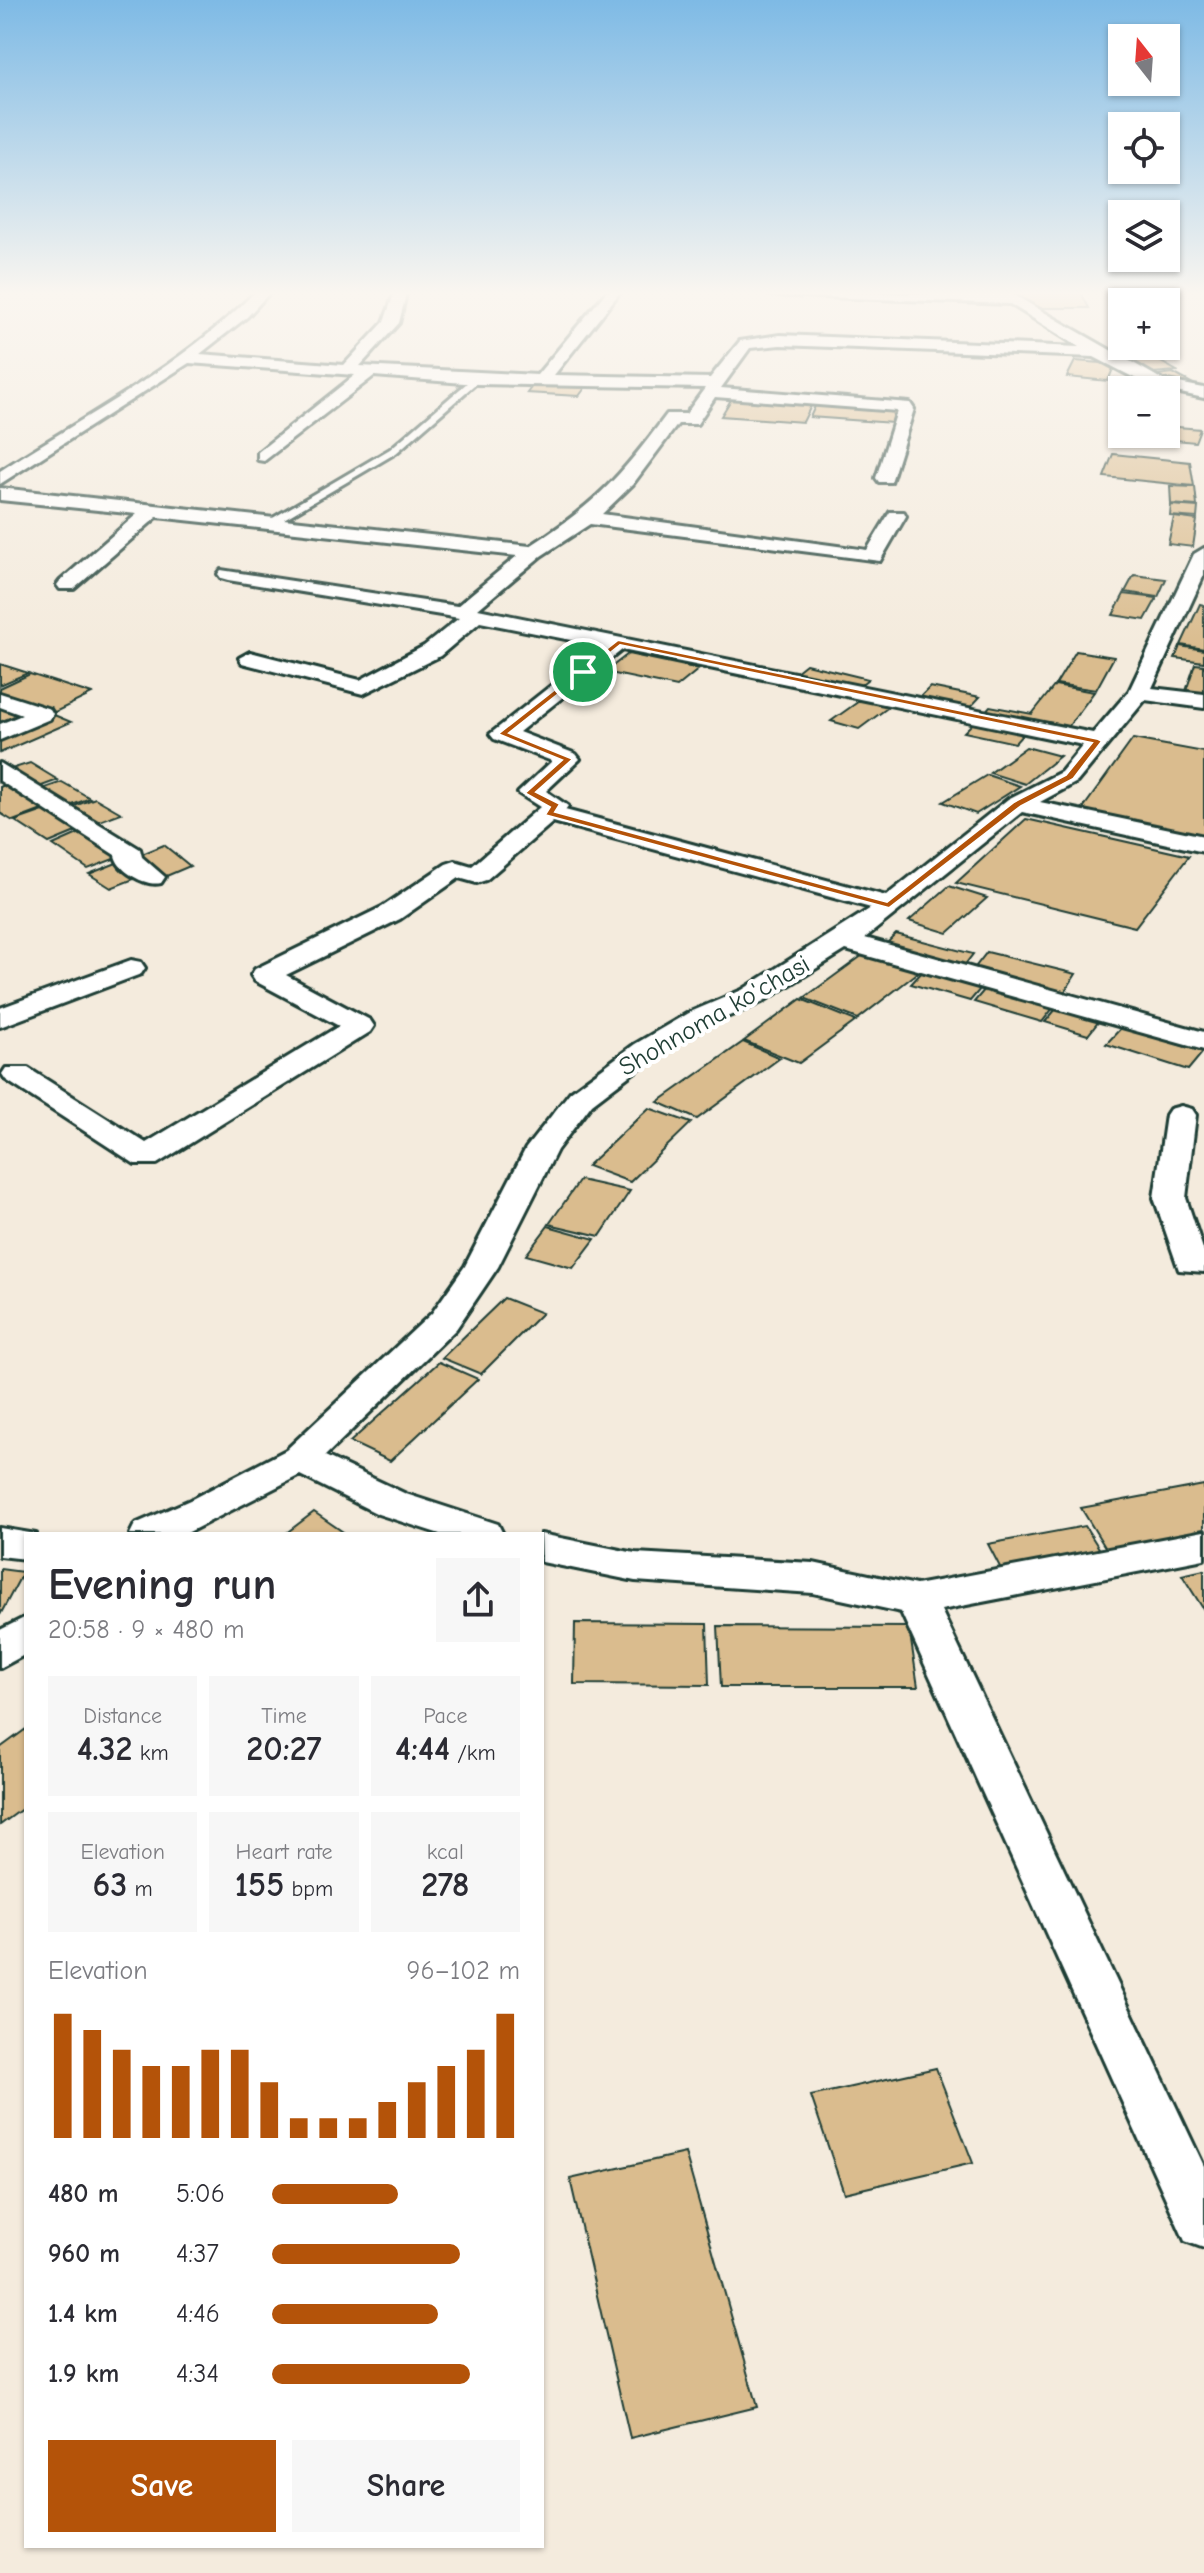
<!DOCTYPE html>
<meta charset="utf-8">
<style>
body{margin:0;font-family:"Comic Neue",sans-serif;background:#f7f7f7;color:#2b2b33;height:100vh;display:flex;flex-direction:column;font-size:30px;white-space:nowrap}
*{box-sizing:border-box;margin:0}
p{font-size:26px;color:#7c7c81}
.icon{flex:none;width:44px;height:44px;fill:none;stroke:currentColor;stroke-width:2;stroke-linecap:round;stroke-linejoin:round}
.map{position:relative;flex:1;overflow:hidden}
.sheet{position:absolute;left:24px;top:1532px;width:520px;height:1016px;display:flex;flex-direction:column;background:#fff;border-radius:0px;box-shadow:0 2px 6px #0004}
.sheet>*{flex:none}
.needle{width:52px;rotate:343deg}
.tools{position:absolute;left:1108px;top:24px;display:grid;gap:16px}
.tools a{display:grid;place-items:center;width:72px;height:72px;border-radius:0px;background:#fff;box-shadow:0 2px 6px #0004;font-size:40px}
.pin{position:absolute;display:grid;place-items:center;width:68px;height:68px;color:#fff;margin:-34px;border:4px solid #fff;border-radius:50%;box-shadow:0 2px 8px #0007}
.round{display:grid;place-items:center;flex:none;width:84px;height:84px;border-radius:0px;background:#f7f7f7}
.headline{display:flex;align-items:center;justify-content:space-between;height:136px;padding:0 24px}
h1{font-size:44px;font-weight:600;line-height:60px}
.metrics{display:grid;grid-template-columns:repeat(3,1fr);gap:12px;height:136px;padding:8px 24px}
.metrics div{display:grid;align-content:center;border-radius:0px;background:#f7f7f7;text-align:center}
.metrics b{font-size:34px;font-weight:600}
.metrics small{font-size:22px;font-weight:400}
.metrics p{font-size:22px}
.chart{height:224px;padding:16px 24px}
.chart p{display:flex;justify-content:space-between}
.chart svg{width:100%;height:144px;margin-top:8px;stroke:#b45309;stroke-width:6}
.cta{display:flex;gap:16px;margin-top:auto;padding:16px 24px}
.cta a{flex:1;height:92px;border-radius:0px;background:#b45309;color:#fff;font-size:32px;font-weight:600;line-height:92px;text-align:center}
.cta a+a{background:#f7f7f7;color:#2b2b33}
ul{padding:0 24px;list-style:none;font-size:26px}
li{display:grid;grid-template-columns:128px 96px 1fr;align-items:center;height:60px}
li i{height:20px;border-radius:10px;background:#b45309}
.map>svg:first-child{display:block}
</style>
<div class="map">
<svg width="1204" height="2573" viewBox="0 0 1204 2573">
<rect width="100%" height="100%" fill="#f4ebdd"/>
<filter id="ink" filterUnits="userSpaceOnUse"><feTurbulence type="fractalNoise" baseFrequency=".0125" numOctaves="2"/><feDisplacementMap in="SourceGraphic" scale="16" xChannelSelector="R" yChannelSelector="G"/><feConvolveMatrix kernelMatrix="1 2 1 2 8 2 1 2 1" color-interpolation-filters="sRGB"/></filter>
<g filter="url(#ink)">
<g fill="#dabc8e" stroke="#1f3d34" stroke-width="2">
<path d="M1006,291H1080L1089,308H1036Z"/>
<path d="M1136,348L1177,371L1153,373L1113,351Z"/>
<path d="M1075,361L1115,364L1108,381L1067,377Z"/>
<path d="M1173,373L1193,384L1177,386L1157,375Z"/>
<path d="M533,385L585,388L579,396L527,393Z"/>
<path d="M732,398L812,404L803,422L721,416Z"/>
<path d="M816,404L898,410L893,423L810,417Z"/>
<path d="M1166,426L1200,429L1195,442L1123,435L1166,434Z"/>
<path d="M1113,454L1190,462L1194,486L1104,477Z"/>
<path d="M1170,486L1195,487L1197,506L1171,504Z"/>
<path d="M1171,505L1198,507L1197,518L1170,516Z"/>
<path d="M1174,517L1197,520L1193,547L1168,544Z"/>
<path d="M1134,575L1166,579L1158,597L1125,592Z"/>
<path d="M1124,594L1157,598L1145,620L1113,615Z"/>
<path d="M1200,604L1204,605V649L1181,645Z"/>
<path d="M1180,646L1204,650V662L1175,658Z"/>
<path d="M1076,651L1114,657L1096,690L1056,684Z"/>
<path d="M628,654L699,669L677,687L605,672Z"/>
<path d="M0,664L28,673L0,685Z"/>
<path d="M806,664L868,679L858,687L796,672Z"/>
<path d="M1195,664L1204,665V697L1185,694Z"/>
<path d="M30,674L92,694L55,712L0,694V688Z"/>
<path d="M1055,685L1094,692L1065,731L982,715L990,706L1032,714Z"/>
<path d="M930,687L980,697L967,711L917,700Z"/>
<path d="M862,699L890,706L859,729L831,721Z"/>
<path d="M0,707L24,715L0,727Z"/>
<path d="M54,715L71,722L0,753V738Z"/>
<path d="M974,722L1024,733L1015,743L964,732Z"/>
<path d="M1133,739L1204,752V836L1081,811Z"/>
<path d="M1026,747L1060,756L1025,784L990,773Z"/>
<path d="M30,763L58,780L39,787L11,769Z"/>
<path d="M987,775L1020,786L976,814L943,802Z"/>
<path d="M62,782L90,798L70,806L42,789Z"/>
<path d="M9,783L50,807L13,821L0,813V787Z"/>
<path d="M95,798L121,813L97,822L72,807Z"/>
<path d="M52,808L85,828L49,843L15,821Z"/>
<path d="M1026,819L1189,856L1135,927L956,883Z"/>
<path d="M87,830L124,855L88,869L53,845Z"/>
<path d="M164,845L190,866L164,877L137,856Z"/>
<path d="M124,860L144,875L111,888L89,874Z"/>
<path d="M949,886L987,898L948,933L909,921Z"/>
<path d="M896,934L973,954L963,967L884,946Z"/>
<path d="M987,952L1076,974L1064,993L973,970Z"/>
<path d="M863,955L920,971L858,1019L804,998Z"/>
<path d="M923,971L981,988L970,1001L911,984Z"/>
<path d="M985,989L1053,1008L1042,1022L974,1002Z"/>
<path d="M801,999L856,1021L799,1063L744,1041Z"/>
<path d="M1056,1009L1099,1021L1088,1035L1045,1022Z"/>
<path d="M1122,1027L1203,1052L1188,1070L1106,1044Z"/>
<path d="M743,1042L780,1058L697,1119L658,1102Z"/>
<path d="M649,1108L691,1123L630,1182L587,1166Z"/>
<path d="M580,1180L630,1191L600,1236L549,1224Z"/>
<path d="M548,1226L595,1239L573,1268L526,1255Z"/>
<path d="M504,1298L542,1313L481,1374L442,1358Z"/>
<path d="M439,1362L478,1379L390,1461L350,1442Z"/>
<path d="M1204,1485V1533L1108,1552L1081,1508Z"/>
<path d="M314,1512L346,1534H285Z"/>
<path d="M1085,1526L1102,1553L1002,1571L988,1544Z"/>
<path d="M0,1569L23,1572L0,1615Z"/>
<path d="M1204,1570V1610L1182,1575Z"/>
<path d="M575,1623L707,1624L709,1685L574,1684Z"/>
<path d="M718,1626L909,1627L918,1687H721Z"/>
<path d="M26,1729V1806L0,1825V1748Z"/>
<path d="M936,2068L973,2163L844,2193L811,2096Z"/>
<path d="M685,2153L757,2407L630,2438L570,2179Z"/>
</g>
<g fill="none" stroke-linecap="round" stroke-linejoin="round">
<defs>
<path id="service" d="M474,377L481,379L396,453L272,526H266V522L390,449Z"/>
<g id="minor">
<path d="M256,291H271L247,317L200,354L344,365L384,322L395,291L406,294L399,323L360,366L537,375L607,291H621L554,375L710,378L740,341L780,335L1079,347L1010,304L771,295L764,291L992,295L989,291H1007L1163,380L1204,388V398L1152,387L1094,357L780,345L750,348L721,388L910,403L914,409L891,482H879L876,478L897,411L715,397L697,424H678L633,484L602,514L867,550L890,512H904L906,516L880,561L590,524L541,556L478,609L1093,733L1129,691L1194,554L1204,548V575L1152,688L1204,694V708L1145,700L1077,782L1040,802L1204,836V852L1022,812L865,938L1204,1032V1050L846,950L762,1002L708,1025L655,1056L592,1104L557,1150L498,1267L456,1329L325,1456L406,1494L498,1524L503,1534H440L378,1514L300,1475L185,1534H130L135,1524L190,1500L286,1450L432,1313L465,1266L526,1148L570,1092L635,1044L688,1013L742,990L871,908L553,822L486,880L477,883L459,878L400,919L286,975L370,1020L374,1026L370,1032L157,1164H135L6,1080L2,1074L6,1068H28L146,1143L339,1026L255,981L251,975L255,969L382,907L446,864L455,861L472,866L540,807L518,793L552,761L494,739L490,734L601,646L480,622L440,656L363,694L242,663L239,658L250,652L360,680L424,646L459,618L228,580L221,578L218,574L221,570L457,606L517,556L157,517L74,589H60L57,585L60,581L137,514L0,500V488L530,546C596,504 621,476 667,414H686L705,388L477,384L374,376L264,461L258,460V452L355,375L189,363L0,484V471C86,415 184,365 256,291ZM622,650L1083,745L1061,772L1008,799L886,896L565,810L568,806L546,791L580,759L576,754L519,732Z"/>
<path d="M0,693L50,709L53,714L50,719L0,740V724L22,715L0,707Z"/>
<path d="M0,763L140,849L142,857L165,877L161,883C145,887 117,870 115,855L0,781Z"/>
<path d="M131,960L141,962L145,968L141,974L0,1027V1008Z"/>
<path d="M1181,1106L1192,1109L1196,1115L1186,1198L1204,1252V1272L1179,1270L1154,1198L1166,1115L1170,1109Z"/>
<path d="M0,1528L36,1534H26V1559L0,1556Z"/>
<path d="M1204,1531V1559L941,1610L1204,2166V2248L1185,2241L901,1612L813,1593L635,1581L542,1562L541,1534L635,1553L813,1563L916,1585Z"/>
<path d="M26,1617V1654L0,1668V1630Z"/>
</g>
</defs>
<use href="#service" stroke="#1f3d34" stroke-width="6"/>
<use href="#minor" stroke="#1f3d34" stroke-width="6"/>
<use href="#service" fill="#fff" fill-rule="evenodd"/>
<use href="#minor" fill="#fff" fill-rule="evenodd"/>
</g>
</g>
<linearGradient id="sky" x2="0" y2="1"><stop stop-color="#7ebae5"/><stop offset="0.45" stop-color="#faf6f0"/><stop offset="1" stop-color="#faf6f0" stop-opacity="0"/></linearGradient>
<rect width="1204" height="651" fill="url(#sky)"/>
<path fill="#b45309" stroke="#fff" stroke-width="2" fill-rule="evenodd" d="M618,640L1098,739L1102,741L1073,779L1021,806L889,908L545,815L550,807L525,793L562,760L498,734ZM620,645L1092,743L1066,775L1014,802L887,902L555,812L560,804L536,792L573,759L509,733Z"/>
<g text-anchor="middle" stroke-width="8" stroke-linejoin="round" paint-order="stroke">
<g font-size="26" fill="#1f3d34" stroke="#fff">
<text transform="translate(714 1015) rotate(-30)" y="9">Shohnoma ko'chasi</text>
</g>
</g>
</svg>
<div class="tools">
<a><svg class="needle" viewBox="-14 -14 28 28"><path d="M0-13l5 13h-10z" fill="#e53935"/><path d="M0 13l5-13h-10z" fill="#7c7c81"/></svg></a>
<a><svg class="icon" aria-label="locate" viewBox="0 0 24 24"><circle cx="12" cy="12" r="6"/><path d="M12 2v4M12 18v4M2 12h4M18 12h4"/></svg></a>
<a><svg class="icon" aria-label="layers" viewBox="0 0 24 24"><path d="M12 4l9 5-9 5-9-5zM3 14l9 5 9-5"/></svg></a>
<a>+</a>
<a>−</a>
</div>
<div class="pin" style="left:583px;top:672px;background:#1e9e55"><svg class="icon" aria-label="arrive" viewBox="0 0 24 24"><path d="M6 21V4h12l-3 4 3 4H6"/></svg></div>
<section class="sheet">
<div class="headline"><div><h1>Evening run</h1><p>20:58 · 9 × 480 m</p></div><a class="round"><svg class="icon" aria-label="share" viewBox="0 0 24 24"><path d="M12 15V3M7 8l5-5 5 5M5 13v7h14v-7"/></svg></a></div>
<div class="metrics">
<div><p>Distance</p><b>4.32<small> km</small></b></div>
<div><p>Time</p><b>20:27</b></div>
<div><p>Pace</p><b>4:44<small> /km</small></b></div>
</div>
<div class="metrics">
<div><p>Elevation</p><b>63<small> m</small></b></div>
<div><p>Heart rate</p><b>155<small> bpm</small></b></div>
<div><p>kcal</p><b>278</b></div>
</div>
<div class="chart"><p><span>Elevation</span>96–102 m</p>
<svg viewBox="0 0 160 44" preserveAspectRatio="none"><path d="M5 44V6M15 44V11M25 44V17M35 44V22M45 44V22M55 44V17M65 44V17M75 44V27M85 44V38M95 44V38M105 44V38M115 44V33M125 44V27M135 44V22M145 44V17M155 44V6"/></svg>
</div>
<ul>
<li><b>480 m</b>5:06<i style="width:51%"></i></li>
<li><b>960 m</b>4:37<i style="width:76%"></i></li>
<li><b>1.4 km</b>4:46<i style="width:67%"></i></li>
<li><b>1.9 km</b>4:34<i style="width:80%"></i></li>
</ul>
<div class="cta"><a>Save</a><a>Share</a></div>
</section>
</div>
